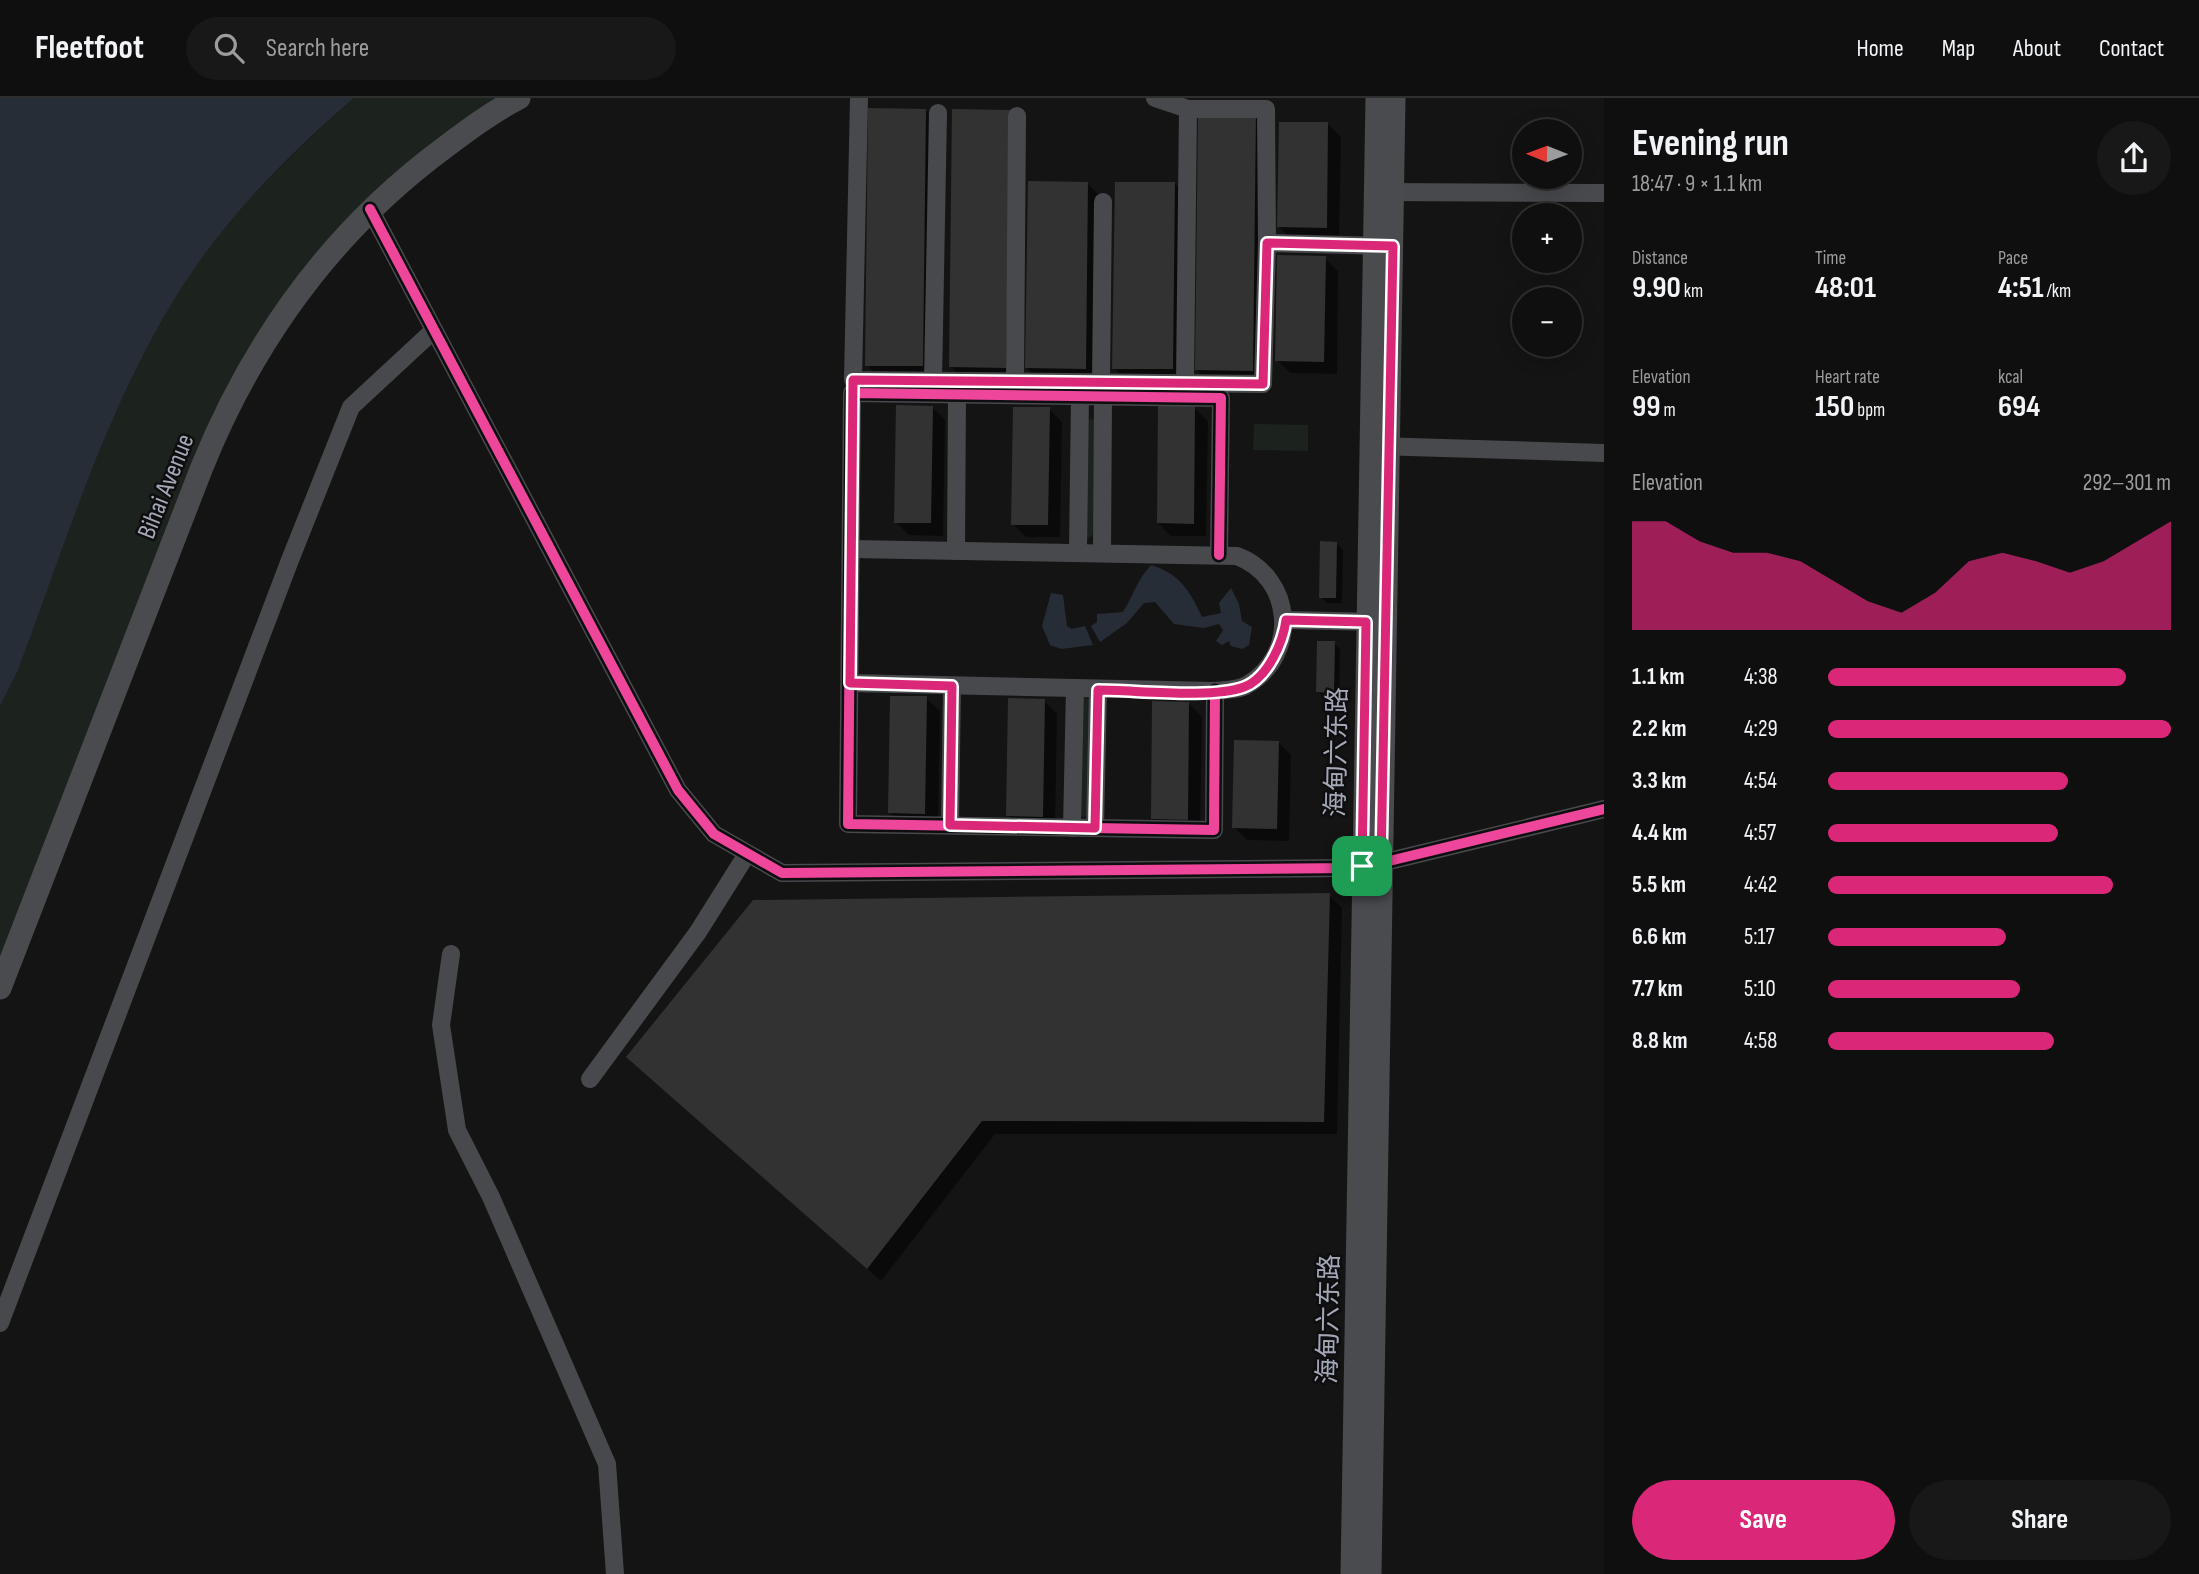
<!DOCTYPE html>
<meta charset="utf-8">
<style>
body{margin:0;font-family:"Sofia Sans Condensed","Noto Sans SC",sans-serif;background:#181818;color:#f1f3f6;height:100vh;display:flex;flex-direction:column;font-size:26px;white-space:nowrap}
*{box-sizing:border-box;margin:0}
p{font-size:23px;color:#9b9c9e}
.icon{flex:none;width:38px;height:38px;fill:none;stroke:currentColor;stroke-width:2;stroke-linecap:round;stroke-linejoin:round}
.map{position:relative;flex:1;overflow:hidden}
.details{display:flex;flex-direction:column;background:#0f0f0f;width:595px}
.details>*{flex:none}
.needle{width:46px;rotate:271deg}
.buttons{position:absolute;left:1512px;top:21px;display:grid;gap:14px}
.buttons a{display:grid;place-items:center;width:70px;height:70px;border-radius:50%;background:#0f0f0f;box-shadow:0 4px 18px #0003,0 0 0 2px #2f2f2f;font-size:35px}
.pin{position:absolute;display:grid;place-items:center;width:60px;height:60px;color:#fff;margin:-30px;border-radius:14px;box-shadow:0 4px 10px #0006}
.round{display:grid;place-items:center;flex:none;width:74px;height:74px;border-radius:37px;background:#181818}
.overview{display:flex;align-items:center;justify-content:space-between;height:119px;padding:0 28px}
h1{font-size:38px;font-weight:700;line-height:52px}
.stats{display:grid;grid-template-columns:repeat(3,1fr);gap:10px;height:119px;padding:7px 28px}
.stats div{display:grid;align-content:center}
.stats b{font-size:30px;font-weight:700}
.stats small{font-size:19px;font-weight:400}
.stats p{font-size:19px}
.chart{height:196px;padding:14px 28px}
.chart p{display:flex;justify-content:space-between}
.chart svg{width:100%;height:126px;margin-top:7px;fill:#db2777;opacity:.7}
.cta{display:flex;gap:14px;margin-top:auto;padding:14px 28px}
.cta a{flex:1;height:80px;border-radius:42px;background:#db2777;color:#fff;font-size:28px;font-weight:700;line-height:80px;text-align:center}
.cta a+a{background:#181818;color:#f1f3f6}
ul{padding:0 28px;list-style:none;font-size:23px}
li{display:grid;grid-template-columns:112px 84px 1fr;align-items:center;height:52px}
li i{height:18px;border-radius:9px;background:#db2777}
header{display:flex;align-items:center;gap:42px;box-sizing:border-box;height:98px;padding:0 35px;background:#0f0f0f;border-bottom:2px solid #2f2f2f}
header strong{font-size:33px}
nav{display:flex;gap:38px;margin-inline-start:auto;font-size:24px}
.search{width:490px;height:63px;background:#181818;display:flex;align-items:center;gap:18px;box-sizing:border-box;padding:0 24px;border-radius:38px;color:#9b9c9e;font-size:26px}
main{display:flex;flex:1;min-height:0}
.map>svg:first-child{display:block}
</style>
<header>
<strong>Fleetfoot</strong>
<div class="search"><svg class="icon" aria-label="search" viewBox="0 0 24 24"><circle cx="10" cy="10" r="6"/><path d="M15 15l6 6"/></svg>Search here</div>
<nav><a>Home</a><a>Map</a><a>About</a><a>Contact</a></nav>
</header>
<main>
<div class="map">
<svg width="1604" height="1476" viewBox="0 0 1604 1476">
<rect width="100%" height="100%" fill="#141414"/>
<g fill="#1c231e">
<path d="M354,0H506L276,208L0,865V608L18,572C70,434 116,276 204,157C247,97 300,49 354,0Z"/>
<path d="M1091,321L1094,322V436L1088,440L1084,439L1087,322Z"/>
<path d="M1254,326L1308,327V353L1253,352Z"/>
<path d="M1084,600L1090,601L1089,716L1085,719L1080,718Z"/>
</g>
<g fill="#272d36">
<path d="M0,0H354C299,48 247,98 204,157C115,279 71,432 18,572L0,608Z"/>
<path d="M1151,467C1180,476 1190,493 1202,519L1221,515L1219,505L1231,490L1239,506L1242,523L1252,529L1249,547L1242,551L1231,548L1229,543L1222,547L1216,543L1223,532L1219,526L1204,530L1174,526L1155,504L1144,505L1127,525L1100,544L1091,528L1097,524V516L1123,514C1134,497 1136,483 1151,467Z"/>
<path d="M1051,495L1063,497L1067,528L1072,531L1085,528L1093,547L1061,551L1050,547L1042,528Z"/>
</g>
<g fill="#0007">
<path d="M925,12L938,26L935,281L880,280L867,267Z"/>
<path d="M1255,17L1268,30L1265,286L1210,285L1197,272Z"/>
<path d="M1022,26L1019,282L964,281L950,268Z"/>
<path d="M1328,26L1341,39L1339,142H1292L1279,129Z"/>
<path d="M1088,86L1101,99L1099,283H1040L1027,270Z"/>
<path d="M1175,86L1188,99L1186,283H1127L1114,270Z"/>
<path d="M1325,160L1338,173L1337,276L1290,275L1277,262Z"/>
<path d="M932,309L945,322L943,438L909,437L896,424Z"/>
<path d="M1195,310L1208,323L1206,438H1171L1158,425Z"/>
<path d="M1049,311L1062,324L1060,439H1026L1013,426Z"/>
<path d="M1337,446L1343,452L1342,505H1327L1321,499Z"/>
<path d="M1334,545L1340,551L1339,600H1324L1318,594Z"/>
<path d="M926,600L940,613L938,728H903L890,715Z"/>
<path d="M1044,603L1057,616L1055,731L1021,730L1008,717Z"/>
<path d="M1189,606L1202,619L1200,734H1166L1152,720Z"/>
<path d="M1278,644L1291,657L1289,743L1247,742L1234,729Z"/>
<path d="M1329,797L1342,810L1337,1036H995L881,1183L642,972Z"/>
</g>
<g fill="#323233">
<path d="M868,10L926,11L923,268H865Z"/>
<path d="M952,11L1010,12L1006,270L949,269Z"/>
<path d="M1198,14L1256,15L1253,273L1195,272Z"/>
<path d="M1279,24H1328L1327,130L1277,129Z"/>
<path d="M1028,83L1088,84L1086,271L1025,270Z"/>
<path d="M1115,84H1175L1173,271H1112Z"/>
<path d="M1277,157L1326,158L1324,264L1275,263Z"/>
<path d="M896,307L933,308L931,425H894Z"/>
<path d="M1158,307L1195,308L1194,426L1157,425Z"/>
<path d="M1013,309H1050L1048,427H1011Z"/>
<path d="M1320,443L1337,444L1336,500H1319Z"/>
<path d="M1317,543H1335L1334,595L1316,594Z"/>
<path d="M890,598H927L925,716L888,715Z"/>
<path d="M1008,600L1045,601L1043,719L1006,718Z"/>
<path d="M1152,603L1189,604L1188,722L1151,721Z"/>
<path d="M1234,642L1279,643L1277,731L1232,730Z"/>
<path d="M1330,795L1324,1024L982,1023L867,1171L626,959L753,802Z"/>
</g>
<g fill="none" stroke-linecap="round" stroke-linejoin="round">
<g stroke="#48494d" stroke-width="18">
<path d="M859,0L853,282L1263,286L1267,145"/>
<path d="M1155,0L1188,11H1266L1267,145L1386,148"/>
<path d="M1380,94L1604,95"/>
<path d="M370,111L678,692L714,736L782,775L1349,770L1381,765L1604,711"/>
<path d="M933,283L938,15"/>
<path d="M1015,283L1017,18"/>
<path d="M1101,284L1103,104"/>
<path d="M1185,285L1188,11"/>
<path d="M1377,348L1604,355"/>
<path d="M956,453L957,296"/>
<path d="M1078,453L1080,298"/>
<path d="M1102,454L1103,298"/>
<path d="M1286,522L1381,524"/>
<path d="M850,585L1215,593C1225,592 1239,592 1247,587C1300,556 1293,479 1237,458L852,451"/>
<path d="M1215,593L1214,732L848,726L852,295L1221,300L1219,457"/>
<path d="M950,727L952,588"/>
<path d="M1072,730L1075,591"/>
<path d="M1095,730L1098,592"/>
<path d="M451,856L441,927L457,1032L491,1099L607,1366L615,1476"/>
<path d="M590,981L698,834L747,756"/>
<path d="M0,1225L290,462L351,309L434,232"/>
</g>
<g stroke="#4a4b4f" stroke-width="23">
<path d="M0,890L202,369C254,241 332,133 444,50C468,32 492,14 519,0"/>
<path d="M1352,1476L1377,0"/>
<path d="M1370,1476L1394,0"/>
</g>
<defs>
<g id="cycleway">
<path d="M370,111L678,692L714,736L782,775L1349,770L1381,765L1604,711"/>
<path d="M1215,593L1214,732L848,726L852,295L1221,300L1219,457"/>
</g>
</defs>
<use href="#cycleway" stroke="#0e0e10" stroke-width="15"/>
<use href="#cycleway" stroke="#ed469a" stroke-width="10"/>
</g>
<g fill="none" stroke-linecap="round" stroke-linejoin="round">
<defs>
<path id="route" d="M1267,145L1393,148L1381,765L1362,768L1366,524L1286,522C1283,544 1268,580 1244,589C1211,601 1136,592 1098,592L1095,730L950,727L952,588L850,585L853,282L1263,286Z"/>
</defs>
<use href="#route" stroke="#fff" stroke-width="14"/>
<use href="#route" stroke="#db2777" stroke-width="9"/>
</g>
<g text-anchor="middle" stroke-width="5" stroke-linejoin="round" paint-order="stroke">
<g font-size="26" fill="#a4a8b6" stroke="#0e0e10">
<text transform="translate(165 388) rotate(-68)" y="9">Bihai Avenue</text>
<text transform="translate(1336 654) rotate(-89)" y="9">海甸六东路</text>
<text transform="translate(1328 1221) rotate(-89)" y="9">海甸六东路</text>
</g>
</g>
</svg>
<div class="buttons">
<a><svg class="needle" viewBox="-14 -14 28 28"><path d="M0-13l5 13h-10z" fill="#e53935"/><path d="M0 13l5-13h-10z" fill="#9b9c9e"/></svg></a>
<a>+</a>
<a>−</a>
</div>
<div class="pin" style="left:1362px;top:768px;background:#1e9e55"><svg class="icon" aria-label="arrive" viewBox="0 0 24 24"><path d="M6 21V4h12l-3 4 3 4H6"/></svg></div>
</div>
<section class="details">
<div class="overview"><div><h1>Evening run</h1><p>18:47 · 9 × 1.1 km</p></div><a class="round"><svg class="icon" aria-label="share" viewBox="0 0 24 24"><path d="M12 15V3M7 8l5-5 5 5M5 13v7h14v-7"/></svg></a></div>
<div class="stats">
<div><p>Distance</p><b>9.90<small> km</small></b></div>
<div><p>Time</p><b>48:01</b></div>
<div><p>Pace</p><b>4:51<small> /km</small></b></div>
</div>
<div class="stats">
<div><p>Elevation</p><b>99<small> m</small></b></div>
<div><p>Heart rate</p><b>150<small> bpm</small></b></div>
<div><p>kcal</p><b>694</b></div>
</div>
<div class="chart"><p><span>Elevation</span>292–301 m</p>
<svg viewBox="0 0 160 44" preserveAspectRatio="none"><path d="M0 44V6L10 6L20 13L30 17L40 17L50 20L60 27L70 34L80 38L90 31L100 20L110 17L120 20L130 24L140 20L150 13L160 6V44z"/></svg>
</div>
<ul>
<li><b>1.1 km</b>4:38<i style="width:87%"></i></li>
<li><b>2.2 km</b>4:29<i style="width:100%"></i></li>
<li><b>3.3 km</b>4:54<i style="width:70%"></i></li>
<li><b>4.4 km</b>4:57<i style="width:67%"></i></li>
<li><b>5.5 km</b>4:42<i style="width:83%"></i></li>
<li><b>6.6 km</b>5:17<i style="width:52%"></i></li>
<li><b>7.7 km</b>5:10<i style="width:56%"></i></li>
<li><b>8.8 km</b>4:58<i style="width:66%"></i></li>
</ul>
<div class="cta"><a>Save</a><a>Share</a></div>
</section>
</main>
